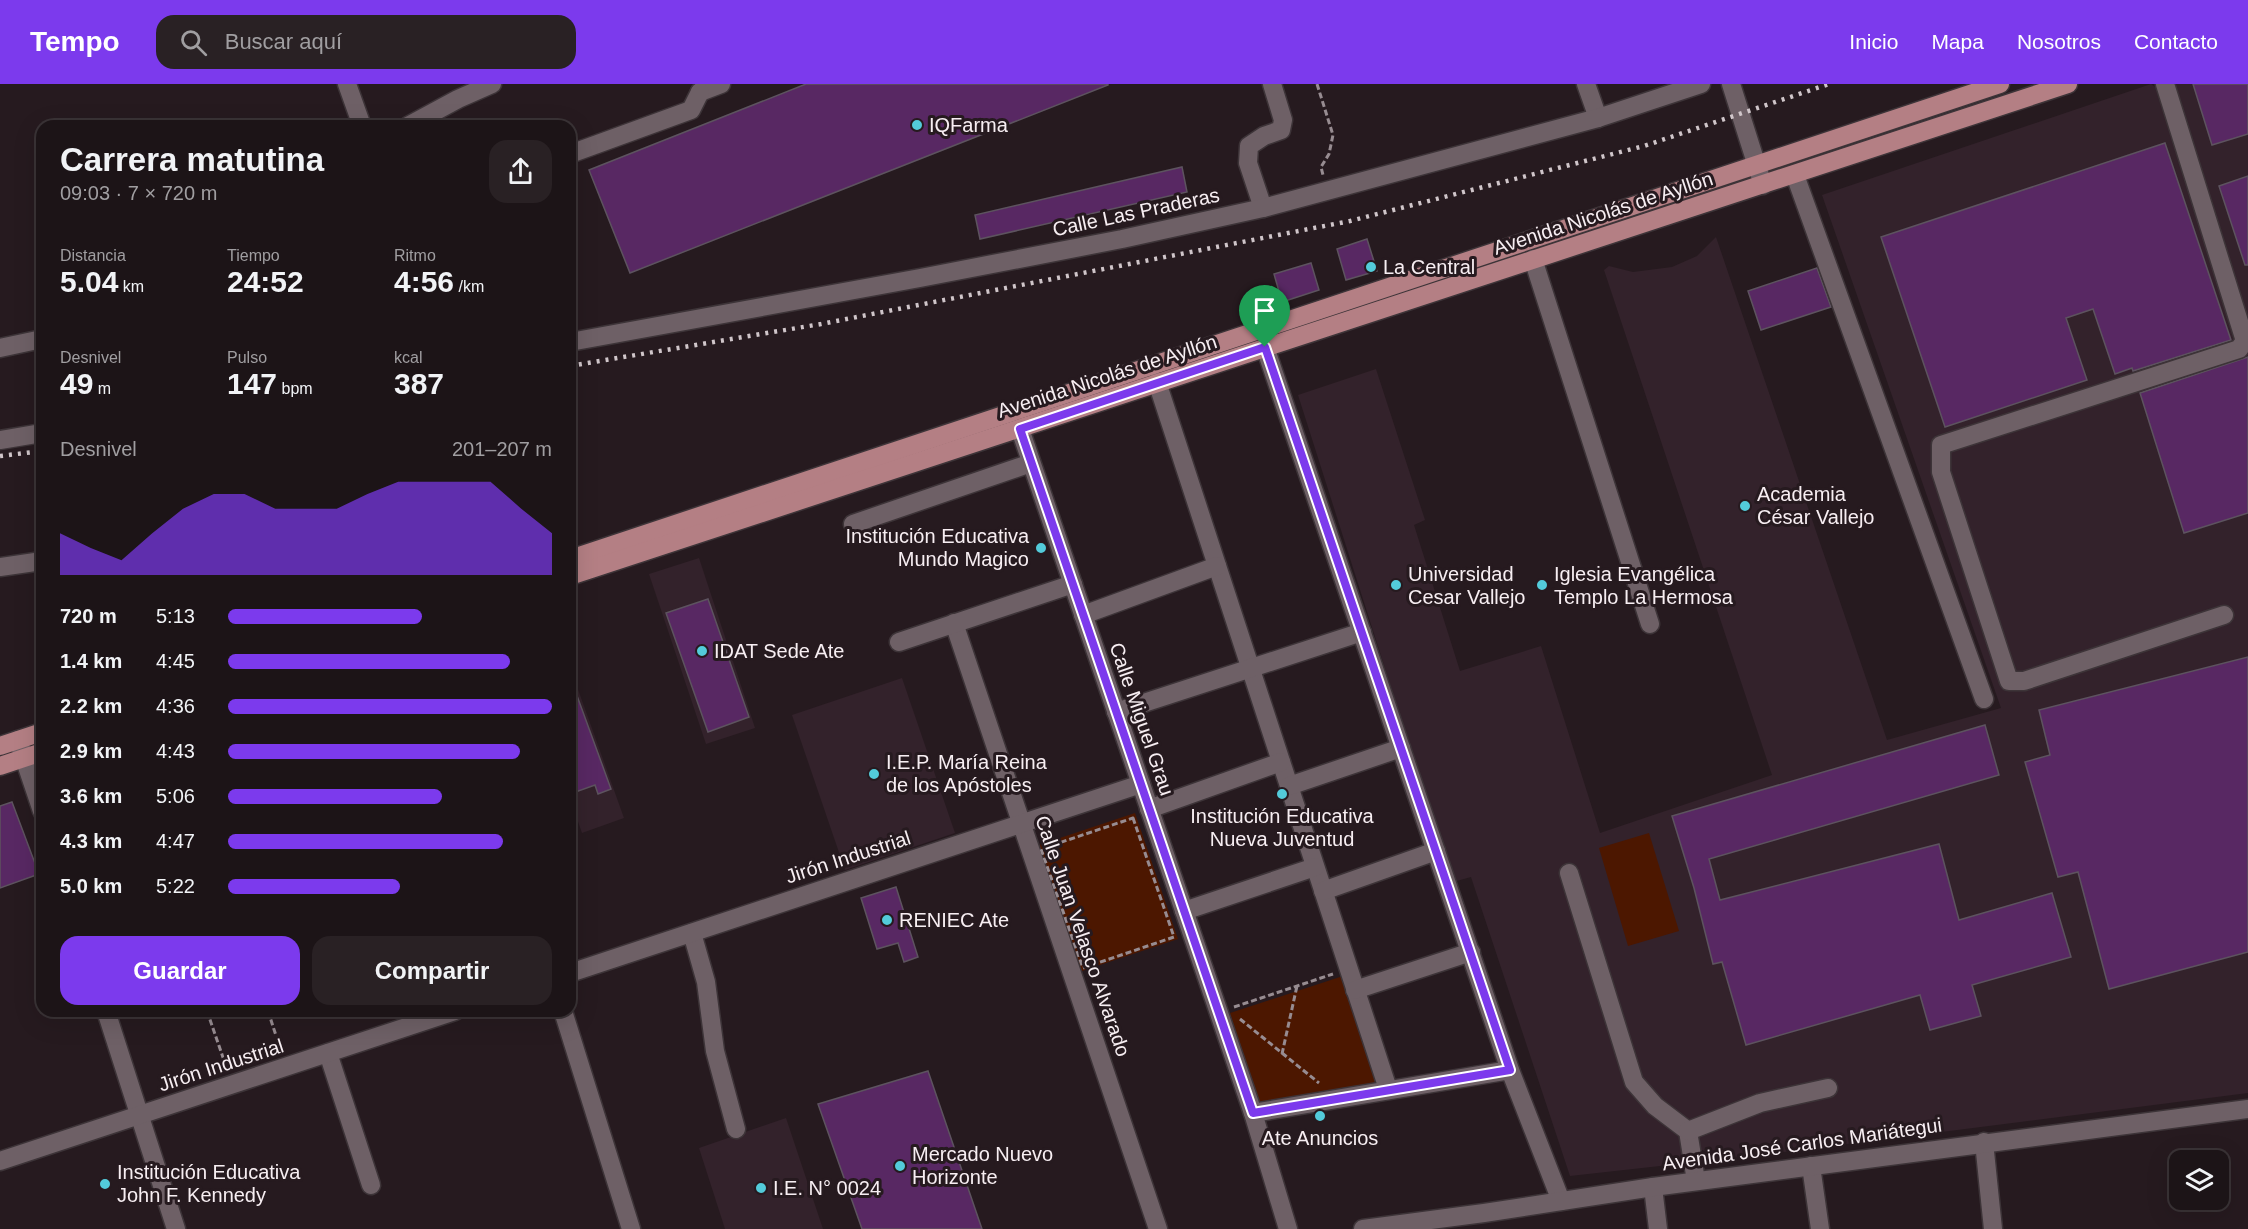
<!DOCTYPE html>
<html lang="es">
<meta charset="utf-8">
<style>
body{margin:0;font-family:Helvetica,sans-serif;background:#292124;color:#f1f3f6;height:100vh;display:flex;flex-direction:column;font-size:22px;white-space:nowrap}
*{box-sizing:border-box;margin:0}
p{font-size:20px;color:#a09ea1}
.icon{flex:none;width:33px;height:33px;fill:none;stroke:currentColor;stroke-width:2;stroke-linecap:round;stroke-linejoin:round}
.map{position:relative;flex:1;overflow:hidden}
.panel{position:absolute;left:36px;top:36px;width:540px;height:897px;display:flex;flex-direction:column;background:#1c1417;border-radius:18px;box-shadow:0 6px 24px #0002,0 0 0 2px #3a3336}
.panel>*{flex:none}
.tools{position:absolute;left:2169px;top:1066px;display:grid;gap:12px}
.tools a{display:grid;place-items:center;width:60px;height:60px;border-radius:12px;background:#1c1417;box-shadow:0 6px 24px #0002,0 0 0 2px #3a3336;font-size:30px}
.pin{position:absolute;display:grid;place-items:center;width:51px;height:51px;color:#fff;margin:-62px -26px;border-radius:50% 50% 50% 0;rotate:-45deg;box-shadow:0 0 6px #0007}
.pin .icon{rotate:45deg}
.round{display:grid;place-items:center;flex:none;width:63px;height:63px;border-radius:18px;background:#292124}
.headline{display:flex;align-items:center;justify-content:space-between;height:102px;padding:0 24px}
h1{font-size:33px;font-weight:700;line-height:45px}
.metrics{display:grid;grid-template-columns:repeat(3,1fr);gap:9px;height:102px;padding:6px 24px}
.metrics div{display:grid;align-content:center}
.metrics b{font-size:30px;font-weight:700}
.metrics small{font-size:16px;font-weight:400}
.metrics p{font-size:16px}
.chart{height:168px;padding:12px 24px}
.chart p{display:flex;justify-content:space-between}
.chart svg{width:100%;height:108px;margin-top:6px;fill:#7c3aed;opacity:.7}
.primary-button{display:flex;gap:12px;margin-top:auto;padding:12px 24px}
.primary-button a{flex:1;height:69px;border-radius:18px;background:#7c3aed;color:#fff;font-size:24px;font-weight:700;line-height:69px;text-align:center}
.primary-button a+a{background:#292124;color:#f1f3f6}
ul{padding:0 24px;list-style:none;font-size:20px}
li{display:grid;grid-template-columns:96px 72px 1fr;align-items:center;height:45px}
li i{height:15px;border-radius:8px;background:#7c3aed}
header{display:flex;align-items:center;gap:36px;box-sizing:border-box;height:84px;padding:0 30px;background:#7c3aed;color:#fff}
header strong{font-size:28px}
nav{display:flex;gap:33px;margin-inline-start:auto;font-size:21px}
.search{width:420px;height:54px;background:#292124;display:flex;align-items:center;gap:15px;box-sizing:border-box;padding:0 21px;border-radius:18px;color:#a09ea1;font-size:22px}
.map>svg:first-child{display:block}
</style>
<header>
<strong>Tempo</strong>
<div class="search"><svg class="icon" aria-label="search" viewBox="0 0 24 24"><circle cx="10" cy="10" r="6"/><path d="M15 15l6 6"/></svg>Buscar aquí</div>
<nav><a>Inicio</a><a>Mapa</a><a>Nosotros</a><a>Contacto</a></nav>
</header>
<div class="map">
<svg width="2248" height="1145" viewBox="0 0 2248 1145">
<rect width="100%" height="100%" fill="#261a1f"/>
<g fill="#33222b">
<path d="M2151,0L2158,5L2176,0H2248V1009L1712,1077L1703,1066L1682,1069L1678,1080L1570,1092L1471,793L1453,798L1298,311L1376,285L1425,436L1414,441L1460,587L1541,562L1600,749L1772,691L1604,186L1609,182L1633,188L1672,183L1697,172L1716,153L1887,656L2001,624L1822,111Z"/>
<path d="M699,474L755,644L706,660L649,490Z"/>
<path d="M570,583L624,734L582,749L570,715Z"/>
<path d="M902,594L955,749L845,786L792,631Z"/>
<path d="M786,1034L823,1145H725L699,1064Z"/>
</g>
<g fill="#4c1700">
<path d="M1135,729L1178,855L1079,888L1036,762Z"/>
<path d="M1649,749L1679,847L1628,862L1599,764Z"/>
<path d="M1346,891L1382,1002L1260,1024L1230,929Z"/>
</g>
<g fill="#582863" stroke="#5d535f" stroke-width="1.5">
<path d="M806,0H1108V1L630,189L589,86Z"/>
<path d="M2193,0H2248V50L2212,61Z"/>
<path d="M2165,59L2231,256L2133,287L2132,284L2115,290L2093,225L2066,234L2087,296L1945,343L1881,153Z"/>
<path d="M1182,83L1187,108L980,155L975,131Z"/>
<path d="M2248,92V181H2245L2219,102Z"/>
<path d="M1367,155L1377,187L1346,196L1337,165Z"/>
<path d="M1311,179L1319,206L1282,218L1274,190Z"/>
<path d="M1817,184L1831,223L1761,246L1748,207Z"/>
<path d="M2248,273V429L2184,449L2140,309Z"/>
<path d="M708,515L749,633L708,648L666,529Z"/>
<path d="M2248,573V868L2109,905L2078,788L2058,793L2025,678L2050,671L2039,626Z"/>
<path d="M570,598H572L611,705L598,710L595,701L570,710Z"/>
<path d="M1985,641L1999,691L1709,775L1720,816L1939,760L1959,836L2052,809L2071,873L1972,901L1981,932L1930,946L1920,911L1746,961L1722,878L1713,880L1694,804L1672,732Z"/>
<path d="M12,718L39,790L0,804V722Z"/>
<path d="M896,803L918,873L904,878L898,859L877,865L861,814Z"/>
<path d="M928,987L982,1145H862L818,1020Z"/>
</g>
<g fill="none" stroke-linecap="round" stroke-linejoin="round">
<defs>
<g id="minor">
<path d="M347,0L362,42"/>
<path d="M1586,0L1598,34"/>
<path d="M1731,0L1763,101"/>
<path d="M2165,0L2245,257L2239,265L1941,361V388L2009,597H2024L2224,531"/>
<path d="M700,8L721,0"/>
<path d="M408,42L458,15L492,0"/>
<path d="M570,70L691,26L700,8"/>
<path d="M1795,91L1984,615"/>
<path d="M1263,124L1248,79L1249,62L1264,52L1281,46L1283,36L1272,0"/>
<path d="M1533,175L1650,540"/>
<path d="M570,258L920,194L1122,155L1263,124L1598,34L1701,0"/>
<path d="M1265,263L1510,986L1561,1117"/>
<path d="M0,264L42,255"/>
<path d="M1157,298L1388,1005"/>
<path d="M1020,345L1253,1029L1288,1145"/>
<path d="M0,356L42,349"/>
<path d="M853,440L1031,379"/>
<path d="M0,483L42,477"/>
<path d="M1083,531L1217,482"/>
<path d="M954,539L1158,1145"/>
<path d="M899,558L1073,500"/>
<path d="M1116,628L1362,548"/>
<path d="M18,656L42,727"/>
<path d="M1289,702L1401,664"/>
<path d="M1149,725L1281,678"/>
<path d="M1569,789L1634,998L1655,1022L1688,1047L1696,1097"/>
<path d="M1323,807L1436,767"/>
<path d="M1184,827L1315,783"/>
<path d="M692,849L706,898L715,967L736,1045"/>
<path d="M570,889L1141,700"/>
<path d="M1355,906L1471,868"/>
<path d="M106,927L176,1145"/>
<path d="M563,927L631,1145"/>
<path d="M328,969L371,1101"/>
<path d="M1253,1029L1510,986"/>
<path d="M1688,1047L1760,1019L1828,1004"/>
<path d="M1984,1058L1993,1145"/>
<path d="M0,1077L455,927"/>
<path d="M1811,1082L1820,1145"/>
<path d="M1653,1103L1658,1145"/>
<path d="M1363,1145L1484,1129L1653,1103L2248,1025"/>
</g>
<g id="major">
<path d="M570,475L2000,0"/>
<path d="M570,492L2068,0"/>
<path d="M0,662L42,648"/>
<path d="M0,682L42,668"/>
</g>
</defs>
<use href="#minor" stroke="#3d3438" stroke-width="21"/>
<use href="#major" stroke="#3d3438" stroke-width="21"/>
<g stroke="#978c91" stroke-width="3" stroke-dasharray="6 3" stroke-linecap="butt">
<path d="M1317,0L1333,51L1329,70L1321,83L1323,91"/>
<path d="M1133,734L1174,853L1083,884L1041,765Z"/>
<path d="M1234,923L1333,890"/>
<path d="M207,927L227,985"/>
<path d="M268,927L281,967"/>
<path d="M1240,935L1319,999"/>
<path d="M1282,970L1297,902"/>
</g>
<use href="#minor" stroke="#6e6066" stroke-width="18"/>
<use href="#major" stroke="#b47f84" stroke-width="18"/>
<g stroke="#d0c6ca" stroke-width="4.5" stroke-dasharray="3 6" stroke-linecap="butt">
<path d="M570,282L821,240L1350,137L1644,62L1829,0"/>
<path d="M0,372L42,367"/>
</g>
</g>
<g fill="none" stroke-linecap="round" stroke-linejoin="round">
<defs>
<path id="route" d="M1265,263L1510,986L1253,1029L1020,345Z"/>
</defs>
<use href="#route" stroke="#fff" stroke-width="12"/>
<use href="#route" stroke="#7c3aed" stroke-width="8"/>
</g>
<g fill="#53cbda" stroke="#261a1f" stroke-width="2">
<circle cx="917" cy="41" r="6"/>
<circle cx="1371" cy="183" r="6"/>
<circle cx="1745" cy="422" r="6"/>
<circle cx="1041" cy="464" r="6"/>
<circle cx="1396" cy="501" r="6"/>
<circle cx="1542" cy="501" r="6"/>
<circle cx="702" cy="567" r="6"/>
<circle cx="874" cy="690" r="6"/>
<circle cx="1282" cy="710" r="6"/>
<circle cx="887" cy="836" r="6"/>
<circle cx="1320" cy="1032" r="6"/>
<circle cx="900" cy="1082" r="6"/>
<circle cx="105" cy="1100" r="6"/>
<circle cx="761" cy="1104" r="6"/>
</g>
<g text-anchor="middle" stroke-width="6" stroke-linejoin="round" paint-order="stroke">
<g font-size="20" fill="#f7eef2" stroke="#261a1f" text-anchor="start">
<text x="929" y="48">IQFarma</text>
<text x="1383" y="190">La Central</text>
<text x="1757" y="417">Academia<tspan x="1757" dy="23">César Vallejo</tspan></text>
<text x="1029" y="459" text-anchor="end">Institución Educativa<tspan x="1029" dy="23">Mundo Magico</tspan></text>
<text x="1408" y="497">Universidad<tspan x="1408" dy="23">Cesar Vallejo</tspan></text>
<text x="1554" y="497">Iglesia Evangélica<tspan x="1554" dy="23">Templo La Hermosa</tspan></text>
<text x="714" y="574">IDAT Sede Ate</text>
<text x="886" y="685">I.E.P. María Reina<tspan x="886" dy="23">de los Apóstoles</tspan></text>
<text x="1282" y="739" text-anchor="middle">Institución Educativa<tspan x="1282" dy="23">Nueva Juventud</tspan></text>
<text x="899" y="843">RENIEC Ate</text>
<text x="1320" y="1061" text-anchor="middle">Ate Anuncios</text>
<text x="912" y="1077">Mercado Nuevo<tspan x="912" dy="23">Horizonte</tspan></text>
<text x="117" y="1095">Institución Educativa<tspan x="117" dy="23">John F. Kennedy</tspan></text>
<text x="773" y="1111">I.E. N° 0024</text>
</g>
<g font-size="20" fill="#f7eef2" stroke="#261a1f">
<text transform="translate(1136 128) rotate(-12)" y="7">Calle Las Praderas</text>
<text transform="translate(1603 129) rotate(-18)" y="7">Avenida Nicolás de Ayllón</text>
<text transform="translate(1107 292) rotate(-18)" y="7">Avenida Nicolás de Ayllón</text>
<text transform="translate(1142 635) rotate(71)" y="7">Calle Miguel Grau</text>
<text transform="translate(848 773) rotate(-18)" y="7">Jirón Industrial</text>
<text transform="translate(1083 852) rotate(71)" y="7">Calle Juan Velasco Alvarado</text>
<text transform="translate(221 981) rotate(-18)" y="7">Jirón Industrial</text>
<text transform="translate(1802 1060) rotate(-8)" y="7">Avenida José Carlos Mariátegui</text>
</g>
</g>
</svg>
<div class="tools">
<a><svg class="icon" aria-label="layers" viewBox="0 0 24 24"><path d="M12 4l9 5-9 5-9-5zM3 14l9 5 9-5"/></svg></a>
</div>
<div class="pin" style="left:1265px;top:263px;background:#1e9e55"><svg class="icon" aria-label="arrive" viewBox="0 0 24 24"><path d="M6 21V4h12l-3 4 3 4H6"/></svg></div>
<section class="panel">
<div class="headline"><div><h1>Carrera matutina</h1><p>09:03 · 7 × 720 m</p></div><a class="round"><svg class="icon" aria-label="share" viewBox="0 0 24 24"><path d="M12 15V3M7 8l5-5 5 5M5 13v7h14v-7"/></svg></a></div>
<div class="metrics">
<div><p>Distancia</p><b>5.04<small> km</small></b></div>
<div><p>Tiempo</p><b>24:52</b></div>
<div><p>Ritmo</p><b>4:56<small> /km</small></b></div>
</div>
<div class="metrics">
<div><p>Desnivel</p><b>49<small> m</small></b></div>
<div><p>Pulso</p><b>147<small> bpm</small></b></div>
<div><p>kcal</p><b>387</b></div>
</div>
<div class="chart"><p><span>Desnivel</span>201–207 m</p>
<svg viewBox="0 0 160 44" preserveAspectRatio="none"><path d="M0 44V27L10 33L20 38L30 27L40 17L50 11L60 11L70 17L80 17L90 17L100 11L110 6L120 6L130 6L140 6L150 17L160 27V44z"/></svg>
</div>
<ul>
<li><b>720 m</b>5:13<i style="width:60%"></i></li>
<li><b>1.4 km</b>4:45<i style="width:87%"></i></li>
<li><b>2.2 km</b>4:36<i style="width:100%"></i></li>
<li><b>2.9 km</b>4:43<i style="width:90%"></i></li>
<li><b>3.6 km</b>5:06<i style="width:66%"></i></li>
<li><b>4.3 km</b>4:47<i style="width:85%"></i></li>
<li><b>5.0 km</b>5:22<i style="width:53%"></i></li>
</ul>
<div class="primary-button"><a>Guardar</a><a>Compartir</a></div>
</section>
</div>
